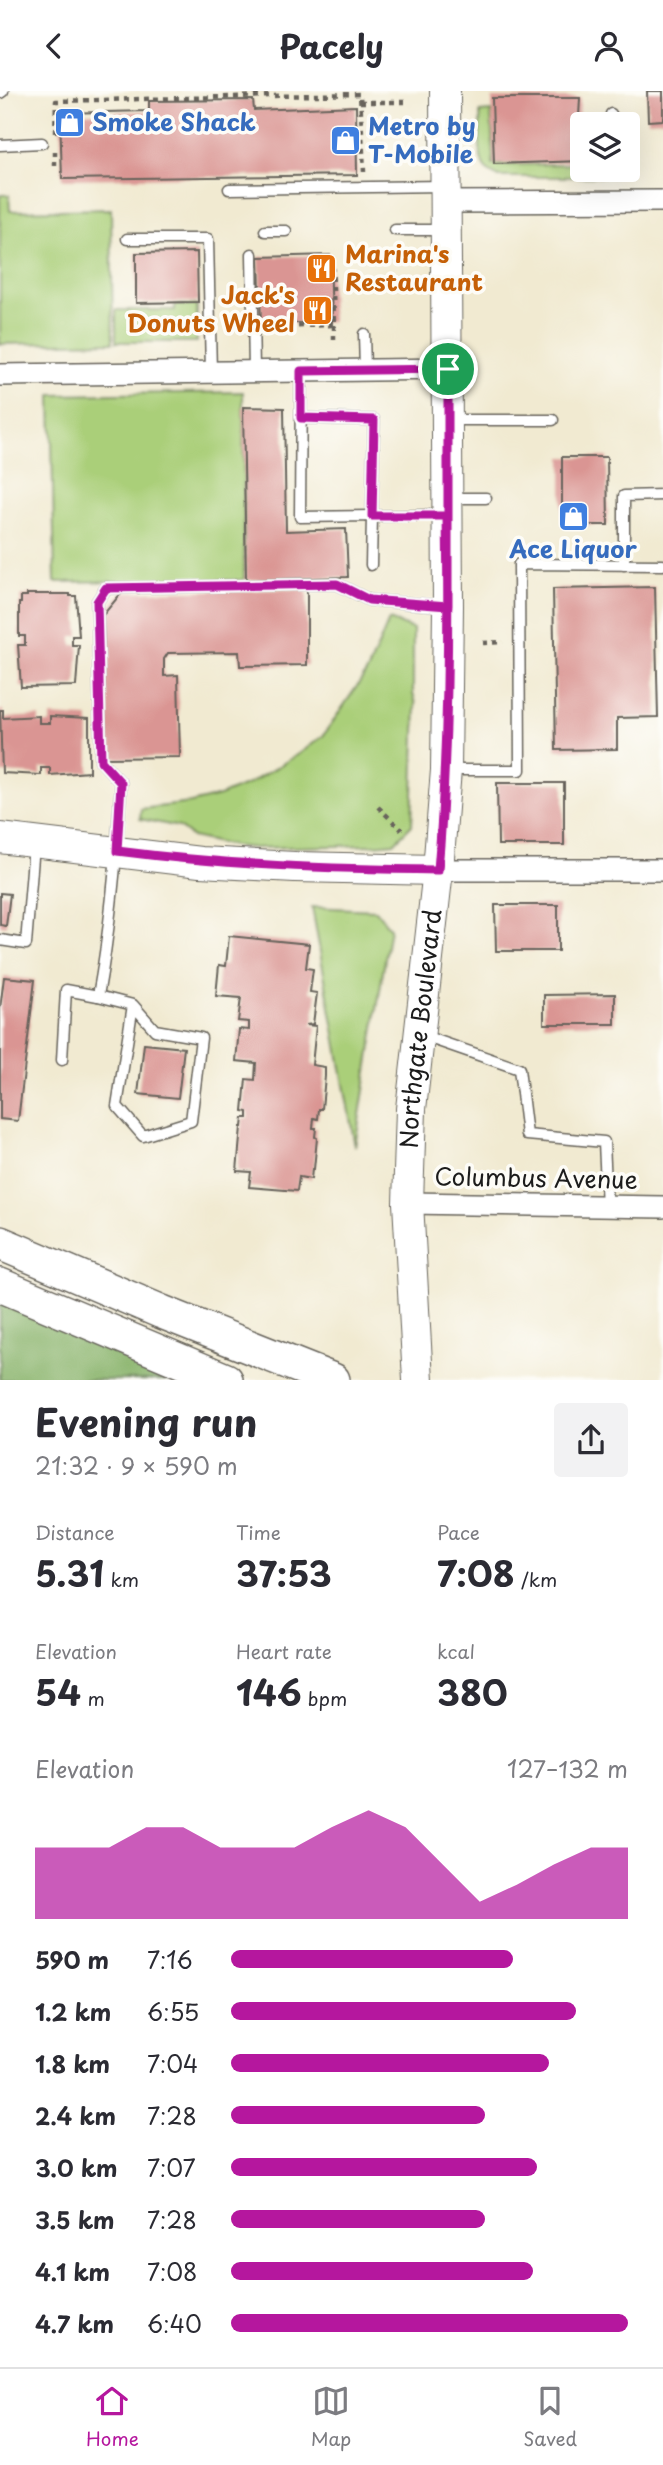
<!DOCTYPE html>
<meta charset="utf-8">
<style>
body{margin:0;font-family:"Playpen Sans",sans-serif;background:#f2f2f3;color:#2b2b33;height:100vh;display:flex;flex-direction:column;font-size:26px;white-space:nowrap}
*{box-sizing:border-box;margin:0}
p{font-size:23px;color:#7c7c81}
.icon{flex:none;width:38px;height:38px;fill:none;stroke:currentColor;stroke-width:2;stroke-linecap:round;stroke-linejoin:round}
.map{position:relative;height:1289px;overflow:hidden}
.panel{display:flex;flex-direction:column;background:#fff;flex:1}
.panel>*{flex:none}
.tools{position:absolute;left:570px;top:21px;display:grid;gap:14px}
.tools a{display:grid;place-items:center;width:70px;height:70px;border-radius:7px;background:#fff;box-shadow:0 7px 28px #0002;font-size:35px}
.pin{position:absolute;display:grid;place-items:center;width:60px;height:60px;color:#fff;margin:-30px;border:4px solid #fff;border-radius:50%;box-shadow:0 2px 7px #0007}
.round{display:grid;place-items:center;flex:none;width:74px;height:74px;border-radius:7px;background:#f2f2f3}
.overview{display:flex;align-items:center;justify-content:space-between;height:119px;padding:0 35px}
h1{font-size:38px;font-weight:700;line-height:52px}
.metrics{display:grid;grid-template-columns:repeat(3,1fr);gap:10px;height:119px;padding:7px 35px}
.metrics div{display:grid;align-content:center}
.metrics b{font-size:35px;font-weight:700}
.metrics small{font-size:19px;font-weight:400}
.metrics p{font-size:19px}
.chart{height:196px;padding:14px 35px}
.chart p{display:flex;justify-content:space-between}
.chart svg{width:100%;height:126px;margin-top:7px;fill:#b5179e;opacity:.7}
ul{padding:0 35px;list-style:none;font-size:23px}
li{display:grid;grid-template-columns:112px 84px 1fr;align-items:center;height:52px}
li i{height:18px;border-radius:9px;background:#b5179e}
header{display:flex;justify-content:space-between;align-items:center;height:91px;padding:0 35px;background:#fff;font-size:32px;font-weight:700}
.tab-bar{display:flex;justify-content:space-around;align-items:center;height:98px;border-top:2px solid #e1e1e2;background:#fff;font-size:19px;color:#7c7c81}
.tab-bar a{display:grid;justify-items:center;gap:4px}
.tab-bar .active{color:#b5179e}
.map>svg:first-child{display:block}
</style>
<header><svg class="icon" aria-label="back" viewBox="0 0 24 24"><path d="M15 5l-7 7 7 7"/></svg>Pacely<svg class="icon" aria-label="person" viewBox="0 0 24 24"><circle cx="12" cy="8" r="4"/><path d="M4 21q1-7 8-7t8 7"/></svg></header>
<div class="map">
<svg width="663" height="1289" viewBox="0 0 663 1289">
<rect width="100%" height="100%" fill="#fdfcf7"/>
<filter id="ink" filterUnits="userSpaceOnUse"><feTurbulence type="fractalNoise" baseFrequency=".0143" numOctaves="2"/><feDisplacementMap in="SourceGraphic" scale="14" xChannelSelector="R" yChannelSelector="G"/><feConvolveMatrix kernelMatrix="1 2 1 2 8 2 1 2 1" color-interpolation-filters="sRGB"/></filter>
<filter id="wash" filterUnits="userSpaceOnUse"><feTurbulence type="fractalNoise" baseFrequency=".00686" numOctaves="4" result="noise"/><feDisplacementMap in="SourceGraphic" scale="28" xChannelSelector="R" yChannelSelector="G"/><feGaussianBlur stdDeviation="1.57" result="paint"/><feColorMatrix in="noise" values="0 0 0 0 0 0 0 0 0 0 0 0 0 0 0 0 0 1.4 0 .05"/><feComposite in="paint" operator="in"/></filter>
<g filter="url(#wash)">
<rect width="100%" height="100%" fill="#f1ead1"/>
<g fill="#aacf79" stroke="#63764a" stroke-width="2">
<path d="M491,20L493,74L583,73V79H613L614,86H499C495,84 488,81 485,77C477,67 481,34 480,21Z"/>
<path d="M0,104H9L10,120L111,118L113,251L0,253Z"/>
<path d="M175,214H197V251H116V219H175Z"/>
<path d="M243,301L244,489L55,491L51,304Z"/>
<path d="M389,529L413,538V603L416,613L412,734L394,752L374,754L255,757L233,755L192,746L179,736L140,728L141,718L191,712L219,705L248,693L299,663L323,645L368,579Z"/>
<path d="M312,816L375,819L390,837L355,1055Z"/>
</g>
<path fill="#87b269" stroke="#526742" stroke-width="2" d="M0,1203L168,1289H0Z"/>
<g id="blocks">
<g fill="#da9593">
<path d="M647,0H663V29L648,30Z"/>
<path d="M492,7H580L579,26H589V33H583V70L494,73Z"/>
<path d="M253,9L254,19L356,15L357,84L62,88L60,22L149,20V10Z"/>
<path d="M197,161L198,211L136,212V162Z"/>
<path d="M330,164L332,231L261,233L259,166Z"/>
<path d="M243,316L284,317L286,440L346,438L348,486L246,489Z"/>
<path d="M562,366H607L608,434H562Z"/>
<path d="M655,496L658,626L617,627V658L556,659L553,498Z"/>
<path d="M307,498V574L240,575L239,561L168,562L164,568V585L178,584L180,666L106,667L103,524L122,501Z"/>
<path d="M27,503H70V505H76L79,545H72V554H79L76,595L21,596L18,554H25V545H19V512H21V505H27Z"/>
<path d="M0,619H3V627L39,625V632H50V625L89,627V681L50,684V677H41V684L2,682Z"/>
<path d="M497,692H564V754H498Z"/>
<path d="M0,802L10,803L6,835L0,834Z"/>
<path d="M495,814H558V860H496Z"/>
<path d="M229,845L309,853L306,877L313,878L310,901L317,902L313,933L306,934L316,935L312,974L325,976V985L322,1018H319L318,1028L314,1027L313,1037H316L315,1046L317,1047L314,1078H312L311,1088L299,1086L297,1100L249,1096L251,1081L237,1080L241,1036H242L243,1027H248V1021L243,1020L246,988L255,989L256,972L236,970L239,938L249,939V931L238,930L241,907L216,905L219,874L226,875Z"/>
<path d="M4,886L35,889L18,1030L0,1028V918Z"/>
<path d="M615,903V933H544V904Z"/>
<path d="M144,953L184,957L178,1007L138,1003Z"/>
</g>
</g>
</g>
<g filter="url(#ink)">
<use href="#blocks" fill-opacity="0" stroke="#67645b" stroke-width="2"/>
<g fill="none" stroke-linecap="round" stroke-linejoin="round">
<defs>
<g id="lane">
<path d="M0,2L3,0"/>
<path d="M611,23L616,33"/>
<path d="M0,54L42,52"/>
<path d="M229,98L444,95"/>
<path d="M395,139H444"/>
<path d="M265,140H286"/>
<path d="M127,148H208L211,281"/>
<path d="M252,163L254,280"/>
<path d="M364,243L365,279"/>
<path d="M301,280L300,426L372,425L371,474"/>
<path d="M301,327L374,329L372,425L445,424"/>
<path d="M450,329H553"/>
<path d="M450,407H486"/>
<path d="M624,474V405L663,404"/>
<path d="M449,679H520L519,473L663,474"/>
<path d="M0,849L26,853L34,754"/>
<path d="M98,905L133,914L155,939L201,947L191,1030L143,1045L117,1015L133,914"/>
<path d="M421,944L519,978L527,1044L604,1051L607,1116"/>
<path d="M62,969L66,899L98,905C111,834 117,763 121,692L101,670L97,511L106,497L337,493L369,509L445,515"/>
</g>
<g id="street">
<path d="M446,111L663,110"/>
<path d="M0,284L448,278"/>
<path d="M438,779H663"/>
<path d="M408,1112L663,1116"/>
</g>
<g id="secondary">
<path d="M0,747L200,771L295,776L438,779"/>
<path id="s1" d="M418,1289L408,1112L411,1018L438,779L446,679L448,515L445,0"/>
</g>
<g id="primary">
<path d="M0,1152L162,1221L333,1289"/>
<path d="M0,1194L226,1289"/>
</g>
</defs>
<use href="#lane" stroke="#67645b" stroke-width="13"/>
<use href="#street" stroke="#67645b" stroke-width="24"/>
<use href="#secondary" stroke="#67645b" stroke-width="32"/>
<use href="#primary" stroke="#67645b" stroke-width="36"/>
<g stroke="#67645b" stroke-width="4.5" stroke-dasharray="5 5" stroke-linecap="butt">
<path d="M360,11H408"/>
<path d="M55,42L56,10L360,3L364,81"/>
<path d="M55,75V61"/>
<path d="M334,234V253"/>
<path d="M271,239V236L334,234L332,162"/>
<path d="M483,552L503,551"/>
<path d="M378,716L402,739"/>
</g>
<use href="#lane" stroke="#fff" stroke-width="10"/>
<use href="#street" stroke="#fff" stroke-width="21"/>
<use href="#secondary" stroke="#fff" stroke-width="30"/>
<use href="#primary" stroke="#fff" stroke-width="33"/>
</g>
</g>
<g fill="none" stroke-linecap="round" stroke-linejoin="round" filter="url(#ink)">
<defs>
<path id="route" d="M448,278L301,280V327L374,329L372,425H447C449,543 448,661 438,779C329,778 225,774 117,760L121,692L101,670L97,511L106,497L337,493L369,509L448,515V278"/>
</defs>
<use href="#route" stroke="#fff" stroke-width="14"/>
<use href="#route" stroke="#b5179e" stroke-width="9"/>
</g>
<defs>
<symbol id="shop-square" viewBox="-11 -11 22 22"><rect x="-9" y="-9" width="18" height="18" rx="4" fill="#3f7fe0" stroke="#fdfcf7"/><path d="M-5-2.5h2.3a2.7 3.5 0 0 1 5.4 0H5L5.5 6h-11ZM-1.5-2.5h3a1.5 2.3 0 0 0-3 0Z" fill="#fff"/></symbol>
<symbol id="restaurant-square" viewBox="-11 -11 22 22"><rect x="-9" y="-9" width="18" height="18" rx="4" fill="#e8710a" stroke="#fdfcf7"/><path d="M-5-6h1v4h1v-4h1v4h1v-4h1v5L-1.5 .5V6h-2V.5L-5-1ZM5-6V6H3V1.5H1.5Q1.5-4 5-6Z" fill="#fff"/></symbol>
</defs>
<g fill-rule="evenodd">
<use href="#shop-square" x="52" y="14" width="35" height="35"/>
<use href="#shop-square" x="328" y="32" width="35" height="35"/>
<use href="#restaurant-square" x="304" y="160" width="35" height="35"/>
<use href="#restaurant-square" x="300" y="202" width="35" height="35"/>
<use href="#shop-square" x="556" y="408" width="35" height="35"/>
</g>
<g text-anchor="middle" stroke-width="7" stroke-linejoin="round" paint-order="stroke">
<g font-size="24" font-weight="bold" fill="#366cbe" stroke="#fdfcf7" text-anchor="start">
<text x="92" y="40">Smoke Shack</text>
<text x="368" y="44">Metro by<tspan x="368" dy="28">T-Mobile</tspan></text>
<text x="573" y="467" text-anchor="middle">Ace Liquor</text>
</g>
<g font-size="24" font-weight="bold" fill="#c56008" stroke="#fdfcf7" text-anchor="start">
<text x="345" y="172">Marina's<tspan x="345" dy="28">Restaurant</tspan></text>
<text x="295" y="213" text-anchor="end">Jack's<tspan x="295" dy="28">Donuts Wheel</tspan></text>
</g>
<g font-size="24" fill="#1c1c1c" stroke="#fdfcf7">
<text dy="8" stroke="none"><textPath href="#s1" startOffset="352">Northgate Boulevard</textPath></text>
<text transform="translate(536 1088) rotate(1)" y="8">Columbus Avenue</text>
</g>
</g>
</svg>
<div class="tools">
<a><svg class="icon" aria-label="layers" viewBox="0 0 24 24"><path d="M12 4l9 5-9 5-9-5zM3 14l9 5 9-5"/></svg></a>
</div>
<div class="pin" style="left:448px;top:278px;background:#1e9e55"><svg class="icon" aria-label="arrive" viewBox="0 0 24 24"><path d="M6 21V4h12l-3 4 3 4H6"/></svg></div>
</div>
<section class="panel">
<div class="overview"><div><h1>Evening run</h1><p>21:32 · 9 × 590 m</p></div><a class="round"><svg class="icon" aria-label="share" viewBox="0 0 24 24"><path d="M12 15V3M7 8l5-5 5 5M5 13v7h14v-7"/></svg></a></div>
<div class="metrics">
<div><p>Distance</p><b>5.31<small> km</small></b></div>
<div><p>Time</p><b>37:53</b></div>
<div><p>Pace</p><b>7:08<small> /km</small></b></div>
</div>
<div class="metrics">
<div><p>Elevation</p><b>54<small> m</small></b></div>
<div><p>Heart rate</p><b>146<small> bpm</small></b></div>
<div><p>kcal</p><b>380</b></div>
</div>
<div class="chart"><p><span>Elevation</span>127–132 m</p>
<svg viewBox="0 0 160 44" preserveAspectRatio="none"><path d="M0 44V19L10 19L20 19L30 12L40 12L50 19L60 19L70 19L80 12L90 6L100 12L110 25L120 38L130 32L140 25L150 19L160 19V44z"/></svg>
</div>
<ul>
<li><b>590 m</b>7:16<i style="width:71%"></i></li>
<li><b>1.2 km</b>6:55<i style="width:87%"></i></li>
<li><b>1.8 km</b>7:04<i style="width:80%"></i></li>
<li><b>2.4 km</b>7:28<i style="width:64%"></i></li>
<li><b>3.0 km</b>7:07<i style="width:77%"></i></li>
<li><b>3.5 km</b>7:28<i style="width:64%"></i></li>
<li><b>4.1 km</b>7:08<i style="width:76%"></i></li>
<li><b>4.7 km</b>6:40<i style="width:100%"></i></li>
</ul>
</section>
<nav class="tab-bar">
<a class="active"><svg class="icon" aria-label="home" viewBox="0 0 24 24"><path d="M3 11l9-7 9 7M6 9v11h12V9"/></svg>Home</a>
<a><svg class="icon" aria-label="map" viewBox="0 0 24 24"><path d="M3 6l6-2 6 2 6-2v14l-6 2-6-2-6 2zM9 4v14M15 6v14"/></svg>Map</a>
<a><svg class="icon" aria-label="saved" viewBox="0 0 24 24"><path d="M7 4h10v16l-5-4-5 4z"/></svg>Saved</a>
</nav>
